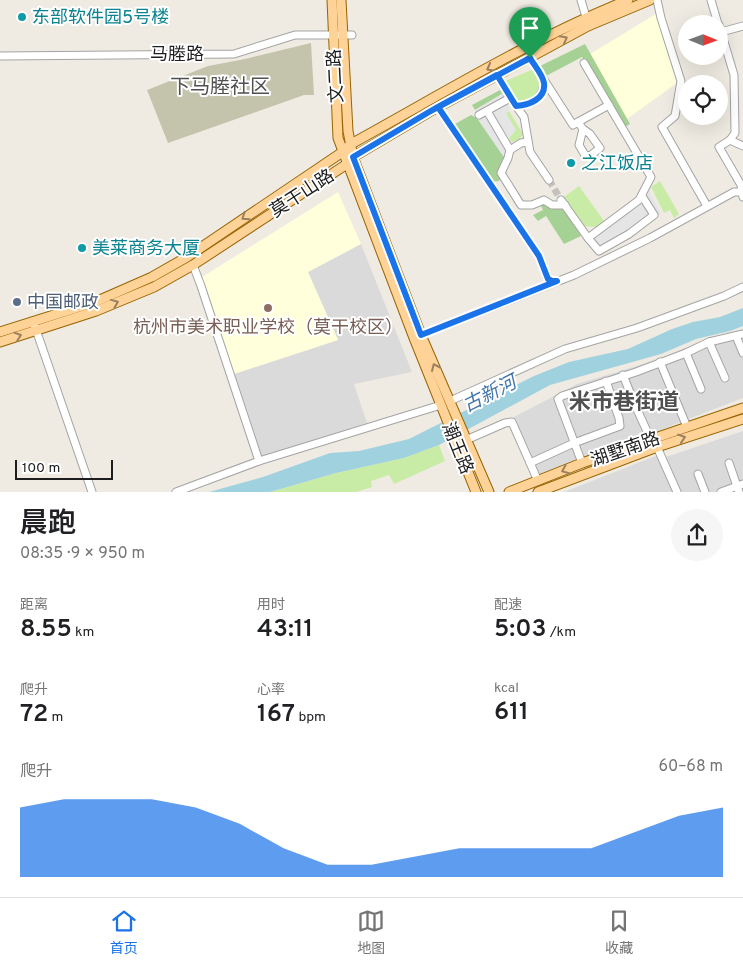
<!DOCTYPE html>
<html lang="zh">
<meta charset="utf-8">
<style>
body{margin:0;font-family:Overpass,"Noto Sans SC",sans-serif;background:#f6f6f6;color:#202124;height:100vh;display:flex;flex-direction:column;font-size:19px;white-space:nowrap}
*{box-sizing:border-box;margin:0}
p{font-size:16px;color:#757577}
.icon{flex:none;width:28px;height:28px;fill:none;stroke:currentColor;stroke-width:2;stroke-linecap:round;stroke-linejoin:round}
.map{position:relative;height:492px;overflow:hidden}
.panel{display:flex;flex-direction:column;background:#fff;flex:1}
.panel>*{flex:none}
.needle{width:32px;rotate:91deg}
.buttons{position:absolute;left:678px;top:15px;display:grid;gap:10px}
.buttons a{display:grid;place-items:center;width:50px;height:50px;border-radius:50%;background:#fff;box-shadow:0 5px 20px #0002;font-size:25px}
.scale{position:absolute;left:15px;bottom:12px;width:98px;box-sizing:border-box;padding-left:5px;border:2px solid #1d1d1d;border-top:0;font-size:14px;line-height:18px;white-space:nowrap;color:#1d1d1d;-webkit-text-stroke:4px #fff;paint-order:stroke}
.pin{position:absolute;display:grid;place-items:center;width:42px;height:42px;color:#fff;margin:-51px -21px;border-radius:50% 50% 50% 0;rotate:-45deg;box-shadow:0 0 5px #0007}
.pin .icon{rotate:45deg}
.round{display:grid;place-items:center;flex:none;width:52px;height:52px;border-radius:26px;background:#f6f6f6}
.overview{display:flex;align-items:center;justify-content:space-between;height:85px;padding:0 20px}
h1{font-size:28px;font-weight:600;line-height:38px}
.metrics{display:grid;grid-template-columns:repeat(3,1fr);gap:8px;height:85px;padding:5px 20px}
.metrics div{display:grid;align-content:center}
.metrics b{font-size:25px;font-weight:600}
.metrics small{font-size:14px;font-weight:400}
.metrics p{font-size:14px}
.chart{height:140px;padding:10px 20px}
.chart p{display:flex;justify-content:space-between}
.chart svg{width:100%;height:90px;margin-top:5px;fill:#1a73e8;opacity:.7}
.tabs{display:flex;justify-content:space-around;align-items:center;height:70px;border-top:1px solid #e0e0e0;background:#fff;font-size:14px;color:#757577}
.tabs a{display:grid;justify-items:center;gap:2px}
.tabs .current{color:#1a73e8}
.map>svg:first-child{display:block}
</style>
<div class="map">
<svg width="743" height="492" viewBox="0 0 743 492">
<rect width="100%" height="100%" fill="#efebe2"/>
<g fill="#dbdada">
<path d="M361,244L412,372L354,384L367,423L262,457L234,374L338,340L308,272Z"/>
<path d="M743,331V398L533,479L509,427L514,417L577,384L660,359L701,341Z"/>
<path d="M743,431V492H681L666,457Z"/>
<path d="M658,455L673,492H564Z"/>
</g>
<g fill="#ffffdb">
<path d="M656,14L677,83L627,119L590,54Z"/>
<path d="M338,192L361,244L308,272L338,340L234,374L202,277Z"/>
</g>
<path fill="#c4c4ad" d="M311,43L314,95H304L168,143L147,90L208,66L245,59Z"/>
<g fill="#c8eca5">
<path d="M534,69L540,81C536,109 509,108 505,81Z"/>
<path d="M509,111L523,134L519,140L513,142L510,141L506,113Z"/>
<path d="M660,181L679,214L674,218L670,210L664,213L651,187Z"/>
<path d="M579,186L604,221L596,227L584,226L564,197Z"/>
<path d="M439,445L445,461L394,484L389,475L371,481L372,487L356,492H270L336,473L404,458Z"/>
</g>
<g fill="#a6d194">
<path d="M585,44L630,124L623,128L582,57L544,77L540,66Z"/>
<path d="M500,90L502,94L475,110L472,105Z"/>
<path d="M471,115L477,118L509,164L499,181L492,182L455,124Z"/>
<path d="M547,202L563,207L581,236L564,244L546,216L538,221L533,215L543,210L540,204Z"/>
</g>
<g fill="#e5e5e5">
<path d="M502,94L510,108L506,113L516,130L510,137V141L513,142L514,150L503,156L477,118L475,110Z"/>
<path d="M647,187L661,213L634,237L598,254L588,238L639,200Z"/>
</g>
<path fill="#a0d1df" d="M743,308V326L730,331L696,339L661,354L550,385L439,445L404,458L336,473L270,492H209L263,477L330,453L359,451L409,439L534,376L569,362L628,349L672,329L693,322L720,317Z"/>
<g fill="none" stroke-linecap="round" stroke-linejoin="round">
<path stroke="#c5c2bb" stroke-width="7" stroke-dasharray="7 3.5" stroke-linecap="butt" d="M549,180L561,200"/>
<defs>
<g id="minor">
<path d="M581,0L586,17"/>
<path d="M657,0L661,18L681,81L675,116L662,127L707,206"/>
<path d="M711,0L718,24"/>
<path d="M719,25L734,75L735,133L730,140L719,147L741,185L743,197"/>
<path d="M721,32L743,26"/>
<path d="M0,56L234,54L295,35H352"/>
<path d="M530,58L573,125L578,122L583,129L579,145L585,155L590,156L600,148L590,134L583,129"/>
<path d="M497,75L510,98L524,117L530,152L549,180"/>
<path d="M516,106C532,105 543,99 544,82"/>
<path d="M438,107L539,256L548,279L552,281H557"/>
<path d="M487,111L510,150"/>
<path d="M479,115L510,98"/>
<path d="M578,122L609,105"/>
<path d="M730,140L743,146"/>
<path d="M528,142L521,143L510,150L508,158L501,173L521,205H532L544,200L552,205H565"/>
<path d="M561,200L588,238L639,200L651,177L584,63"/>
<path d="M588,238L599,251L629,234L654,215L642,196"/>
<path d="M193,265L201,286L259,461"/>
<path d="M33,321L92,492"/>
<path d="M421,335L574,275L650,238L734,192H741"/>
<path d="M736,336L743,353"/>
<path d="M709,342L725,378"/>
<path d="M686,353L701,389"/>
<path d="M660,362L687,427"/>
<path d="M623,375L635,405L651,440"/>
<path d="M450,401L565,349L637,328L724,296L743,287"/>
<path d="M466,440L505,423L512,422L538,481"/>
<path d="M657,447L677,492"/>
<path d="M530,463L574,443L620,426L619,418L606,381"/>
<path d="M582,463L558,399L562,396L636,372L686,353L709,342L743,334"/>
<path d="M729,463L739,492"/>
<path d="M698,474L705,492"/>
<path d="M176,492L259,461L441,405"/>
<path d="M721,492L743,484"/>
</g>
<g id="major">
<path d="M332,0L338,138L414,338L476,492"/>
<path d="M341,0L348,131L353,157L421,335L489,492"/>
<path d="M0,332L95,302L152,277L187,257L344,151L351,144C442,94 531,39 628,0"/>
<path d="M0,342L96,311L154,287L193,265L347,164L353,157L429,112L588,26L650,0"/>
<path d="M509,492L582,463L743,408"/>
<path d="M538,492L657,447L743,419"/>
</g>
</defs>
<use href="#minor" stroke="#a4a4a4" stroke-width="9"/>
<use href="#major" stroke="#966400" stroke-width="11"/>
<use href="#minor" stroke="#fff" stroke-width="7"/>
<use href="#major" stroke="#ffd297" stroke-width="9"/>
</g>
<defs><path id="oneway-chevron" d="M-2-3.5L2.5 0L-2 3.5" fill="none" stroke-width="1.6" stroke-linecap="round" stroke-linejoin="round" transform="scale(1.25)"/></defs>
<g stroke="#998160">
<use href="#oneway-chevron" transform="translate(564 39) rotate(-28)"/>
<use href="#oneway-chevron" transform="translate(490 68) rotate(152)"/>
<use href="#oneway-chevron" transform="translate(245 217) rotate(146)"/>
<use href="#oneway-chevron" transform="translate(115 303) rotate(-22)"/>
<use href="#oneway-chevron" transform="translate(18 336) rotate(-19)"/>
<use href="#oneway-chevron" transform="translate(435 367) rotate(-114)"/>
<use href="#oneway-chevron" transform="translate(682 438) rotate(-18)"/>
<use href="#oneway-chevron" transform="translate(565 470) rotate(158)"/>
</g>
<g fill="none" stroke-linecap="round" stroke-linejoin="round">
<defs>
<path id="route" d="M530,58L438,107L429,112L353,157L421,335L557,281H552L548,279L539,256L438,107L497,75L516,106C529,105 546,99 544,83C543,75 534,65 530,58"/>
</defs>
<use href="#route" stroke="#fff" stroke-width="10"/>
<use href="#route" stroke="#1a73e8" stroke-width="6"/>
</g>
<g fill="#0f9aa8" stroke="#fff" stroke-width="2">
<circle cx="22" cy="17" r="5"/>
<circle cx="571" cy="163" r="5"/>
<circle cx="82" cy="248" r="5"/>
</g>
<circle fill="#5c6f8a" stroke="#fff" stroke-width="2" cx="17" cy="302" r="5"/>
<circle fill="#8d6e63" stroke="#fff" stroke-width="2" cx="268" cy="308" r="5"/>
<g text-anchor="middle" stroke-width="4" stroke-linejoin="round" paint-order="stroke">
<g font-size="18" fill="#0d838f" stroke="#fff" text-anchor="start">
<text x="32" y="23">东部软件园5号楼</text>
<text x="581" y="169">之江饭店</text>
<text x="92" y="254">美莱商务大厦</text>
</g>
<g font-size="18" fill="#1d1d1d" stroke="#fff">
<text x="177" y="60">马塍路</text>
<text transform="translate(335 76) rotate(-93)" y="6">文二路</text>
<text transform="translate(302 193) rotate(-33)" y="6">莫干山路</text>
<text transform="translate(458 448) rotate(68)" y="6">潮王路</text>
<text transform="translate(625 449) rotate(-19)" y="6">湖墅南路</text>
</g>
<g font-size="18" fill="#4e5e75" stroke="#fff" text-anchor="start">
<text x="27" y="308">中国邮政</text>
</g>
<g font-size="18" fill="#785e54" stroke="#fff">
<text x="268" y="333">杭州市美术职业学校（莫干校区）</text>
</g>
<g font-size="19" font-style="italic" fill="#4276aa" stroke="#fff">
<text transform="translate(489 393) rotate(-27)" y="7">古新河</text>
</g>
<g font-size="20" fill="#505050" stroke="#fff">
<text x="220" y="93">下马塍社区</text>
</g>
<g font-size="22" font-weight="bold" fill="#505050" stroke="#fff">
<text x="624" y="409">米市巷街道</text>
</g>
</g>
</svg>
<div class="buttons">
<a><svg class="needle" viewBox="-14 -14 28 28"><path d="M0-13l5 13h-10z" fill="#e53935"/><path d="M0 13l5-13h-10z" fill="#757577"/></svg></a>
<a><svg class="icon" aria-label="locate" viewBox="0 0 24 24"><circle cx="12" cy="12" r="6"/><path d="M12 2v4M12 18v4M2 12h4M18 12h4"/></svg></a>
</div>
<div class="scale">100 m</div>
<div class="pin" style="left:530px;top:58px;background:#1e9e55"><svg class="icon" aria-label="arrive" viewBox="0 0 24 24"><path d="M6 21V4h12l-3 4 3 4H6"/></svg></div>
</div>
<section class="panel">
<div class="overview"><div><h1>晨跑</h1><p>08:35 · 9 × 950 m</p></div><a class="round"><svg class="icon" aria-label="share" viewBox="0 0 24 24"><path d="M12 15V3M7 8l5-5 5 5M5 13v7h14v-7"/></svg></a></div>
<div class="metrics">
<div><p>距离</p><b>8.55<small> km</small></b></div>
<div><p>用时</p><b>43:11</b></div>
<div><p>配速</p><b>5:03<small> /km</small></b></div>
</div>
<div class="metrics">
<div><p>爬升</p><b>72<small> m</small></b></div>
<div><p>心率</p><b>167<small> bpm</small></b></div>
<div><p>kcal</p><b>611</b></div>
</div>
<div class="chart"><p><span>爬升</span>60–68 m</p>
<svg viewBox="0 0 160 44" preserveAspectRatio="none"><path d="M0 44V10L10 6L20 6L30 6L40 10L50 18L60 30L70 38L80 38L90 34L100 30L110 30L120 30L130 30L140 22L150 14L160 10V44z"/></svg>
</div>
</section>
<nav class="tabs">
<a class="current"><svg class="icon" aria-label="home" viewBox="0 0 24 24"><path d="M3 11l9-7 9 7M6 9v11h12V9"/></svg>首页</a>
<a><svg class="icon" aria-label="map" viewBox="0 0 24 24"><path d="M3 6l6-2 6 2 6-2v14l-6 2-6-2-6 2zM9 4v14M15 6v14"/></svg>地图</a>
<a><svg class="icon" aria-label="saved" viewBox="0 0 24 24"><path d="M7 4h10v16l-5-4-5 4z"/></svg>收藏</a>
</nav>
